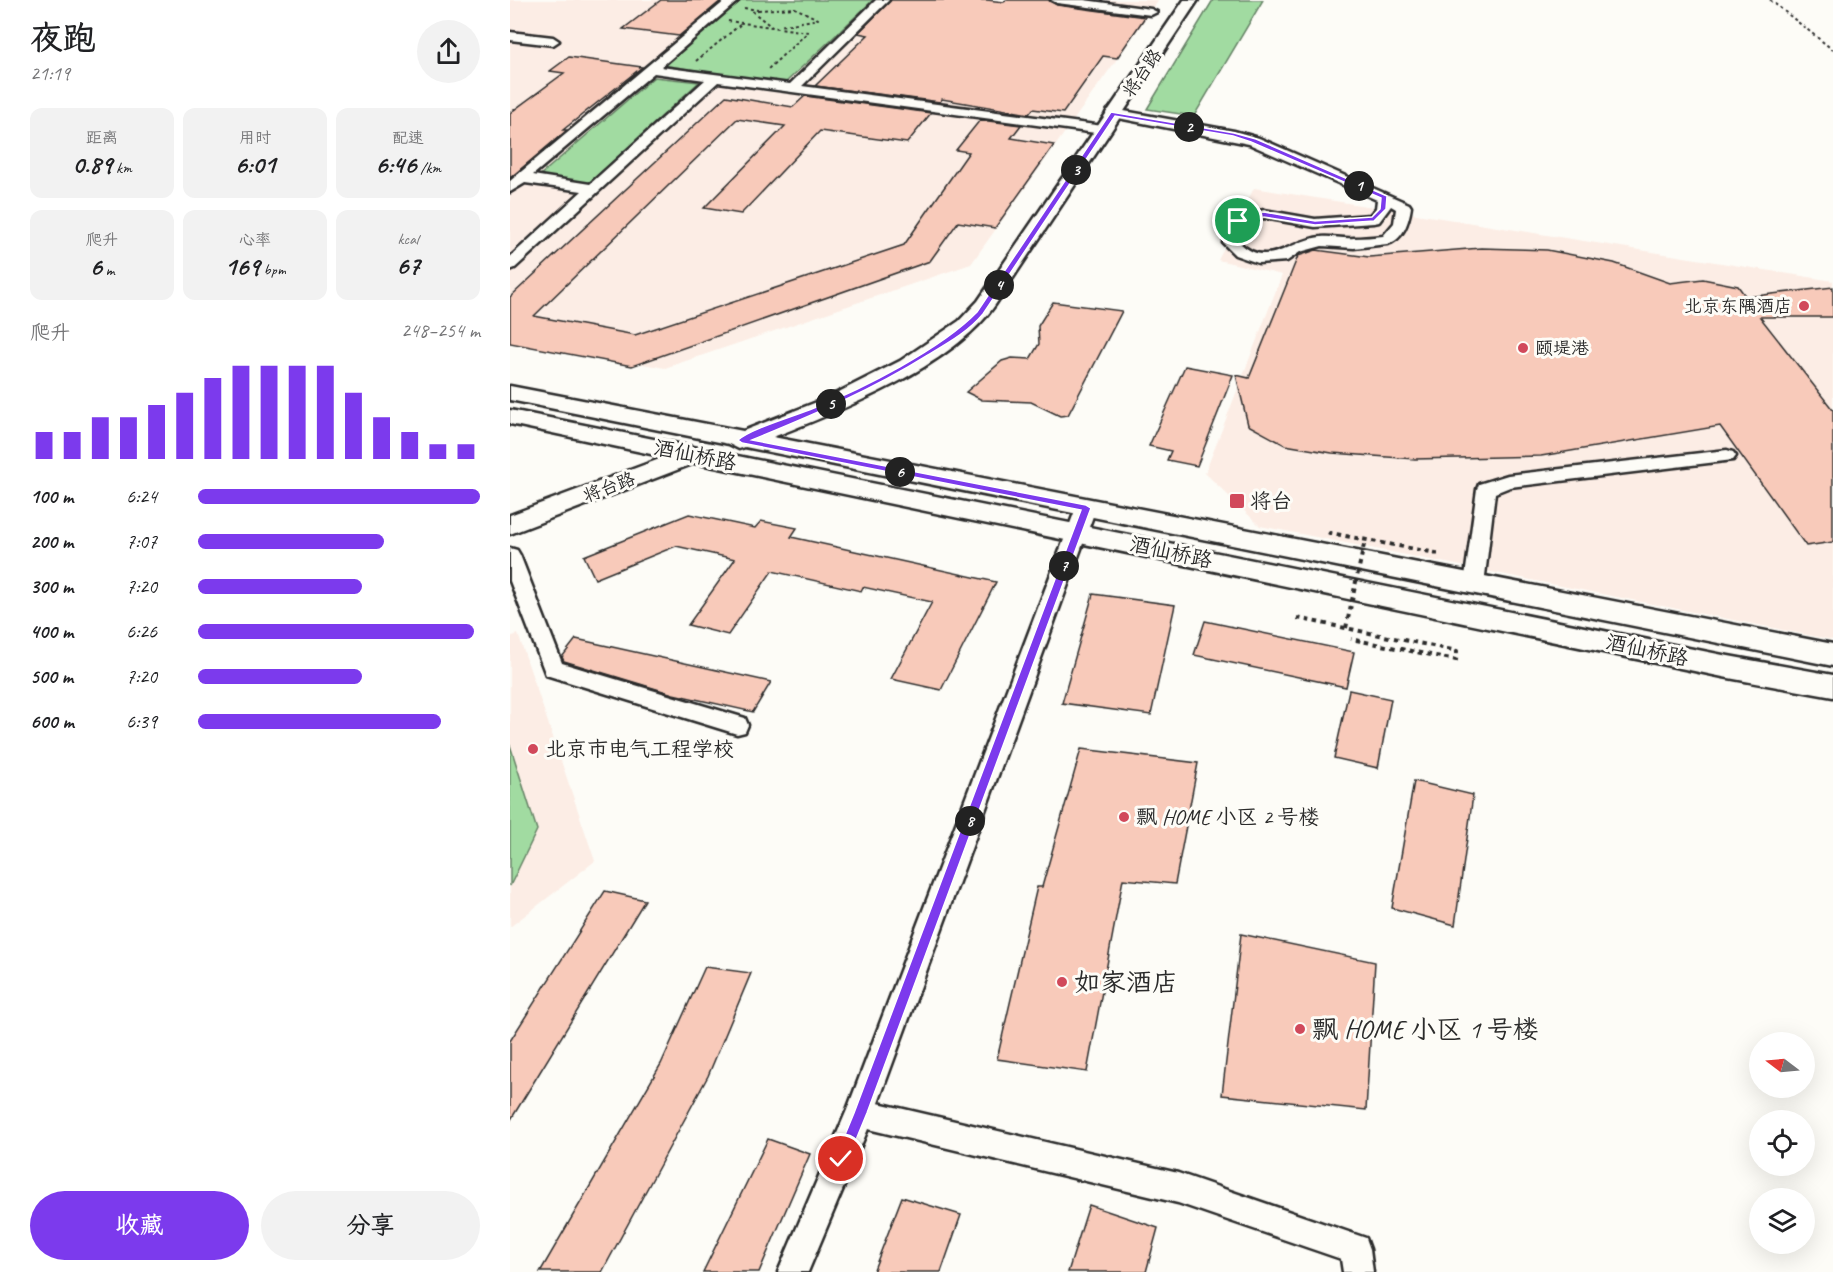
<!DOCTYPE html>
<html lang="zh">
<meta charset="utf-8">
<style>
body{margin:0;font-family:Caveat,"LXGW WenKai TC",sans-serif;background:#f2f2f2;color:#202124;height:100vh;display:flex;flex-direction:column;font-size:22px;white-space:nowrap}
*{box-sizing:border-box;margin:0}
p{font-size:20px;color:#757577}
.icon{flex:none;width:33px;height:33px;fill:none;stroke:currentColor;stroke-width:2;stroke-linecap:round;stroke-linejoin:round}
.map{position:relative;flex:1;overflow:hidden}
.side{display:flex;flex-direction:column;background:#fff;width:510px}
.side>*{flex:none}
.needle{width:39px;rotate:286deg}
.tools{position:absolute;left:1239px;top:1032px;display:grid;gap:12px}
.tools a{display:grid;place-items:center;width:66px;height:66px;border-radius:50%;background:#fff;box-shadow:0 6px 24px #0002;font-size:30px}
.pin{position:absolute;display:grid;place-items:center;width:51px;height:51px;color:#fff;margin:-26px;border:3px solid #fff;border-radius:50%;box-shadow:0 2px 6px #0007}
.km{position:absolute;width:30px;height:30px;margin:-15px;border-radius:50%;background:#222;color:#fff;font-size:16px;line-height:30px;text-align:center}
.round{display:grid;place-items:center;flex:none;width:63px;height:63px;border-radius:32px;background:#f2f2f2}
.overview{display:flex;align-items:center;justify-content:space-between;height:102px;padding:0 30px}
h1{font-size:33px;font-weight:700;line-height:45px}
.stats{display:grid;grid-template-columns:repeat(3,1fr);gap:9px;height:102px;padding:6px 30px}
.stats div{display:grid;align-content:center;border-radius:12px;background:#f2f2f2;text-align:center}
.stats b{font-size:26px;font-weight:700}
.stats small{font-size:16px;font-weight:400}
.stats p{font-size:16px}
.chart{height:168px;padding:12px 30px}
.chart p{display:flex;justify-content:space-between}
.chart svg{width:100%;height:108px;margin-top:6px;stroke:#7c3aed;stroke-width:6}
.action{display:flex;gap:12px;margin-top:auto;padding:12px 30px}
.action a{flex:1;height:69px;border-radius:36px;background:#7c3aed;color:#fff;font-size:24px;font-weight:700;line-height:69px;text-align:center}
.action a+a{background:#f2f2f2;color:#202124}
ul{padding:0 30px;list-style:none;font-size:20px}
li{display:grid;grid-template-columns:96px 72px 1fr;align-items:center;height:45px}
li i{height:15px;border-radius:8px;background:#7c3aed}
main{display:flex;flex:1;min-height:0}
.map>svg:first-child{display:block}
</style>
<main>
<section class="side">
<div class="overview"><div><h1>夜跑</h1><p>21:19</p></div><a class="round"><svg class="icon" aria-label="share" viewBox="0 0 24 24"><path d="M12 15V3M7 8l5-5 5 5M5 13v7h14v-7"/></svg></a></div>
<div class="stats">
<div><p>距离</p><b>0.89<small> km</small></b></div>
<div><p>用时</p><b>6:01</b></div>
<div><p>配速</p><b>6:46<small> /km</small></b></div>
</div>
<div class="stats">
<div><p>爬升</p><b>6<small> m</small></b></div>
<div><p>心率</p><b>169<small> bpm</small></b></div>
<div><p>kcal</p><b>67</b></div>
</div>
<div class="chart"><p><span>爬升</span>248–254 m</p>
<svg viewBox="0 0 160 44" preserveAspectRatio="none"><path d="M5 44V33M15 44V33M25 44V27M35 44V27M45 44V22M55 44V17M65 44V11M75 44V6M85 44V6M95 44V6M105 44V6M115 44V17M125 44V27M135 44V33M145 44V38M155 44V38"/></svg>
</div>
<ul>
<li><b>100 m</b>6:24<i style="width:100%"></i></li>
<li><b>200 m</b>7:07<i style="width:66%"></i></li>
<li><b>300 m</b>7:20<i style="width:58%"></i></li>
<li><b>400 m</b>6:26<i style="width:98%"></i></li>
<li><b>500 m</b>7:20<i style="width:58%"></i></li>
<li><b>600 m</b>6:39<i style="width:86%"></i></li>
</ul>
<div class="action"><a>收藏</a><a>分享</a></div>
</section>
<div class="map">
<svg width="1323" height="1272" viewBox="0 0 1323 1272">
<rect width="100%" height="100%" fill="#fdfcf7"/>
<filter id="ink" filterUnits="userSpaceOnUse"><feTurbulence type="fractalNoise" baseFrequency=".0167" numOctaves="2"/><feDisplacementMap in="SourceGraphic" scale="12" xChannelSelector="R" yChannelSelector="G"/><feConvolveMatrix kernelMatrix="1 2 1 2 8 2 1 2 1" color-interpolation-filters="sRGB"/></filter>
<g filter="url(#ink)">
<g fill="#fcede5">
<path d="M0,0H649L461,264L155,368L0,341Z"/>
<path d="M744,188L1323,281V640L750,526L695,473L772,275L708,260Z"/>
<path d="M8,634L85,861L0,927V637Z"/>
</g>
<g fill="#a1dba1" stroke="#668366" stroke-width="1.5">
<path d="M232,0H363L275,83L151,65Z"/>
<path d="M703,0H753L684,116L637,109Z"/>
<path d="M144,77L189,82L78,184L28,177Z"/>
<path d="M0,745L27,830L0,886Z"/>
</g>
<g fill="#f8caba" stroke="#2b2b2b" stroke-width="1.5">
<path d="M151,0H212L169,36L113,29Z"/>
<path d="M381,0H477L494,2L496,0H539L547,5L635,17L607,58L593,56L553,113L523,109L519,114L432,99L430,102L305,86L358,35L348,33Z"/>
<path d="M59,57L132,67L53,130H57L0,178V113L54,73L40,71Z"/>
<path d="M216,96L283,107L295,96L421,113L397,143L310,131L231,214L194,208L275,126L227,119L24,316L125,335L394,245L459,152L446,150L470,120L511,125L501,138L544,145L485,228L448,222L420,261L122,366L0,343V297Z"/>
<path d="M971,248L1037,250L1104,263L1160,283L1193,279L1228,286L1236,297L1323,287V317H1250L1323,410V542L1296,546L1210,426L1031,456L905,459L822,453L775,445L738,425L726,375L739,378L788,256L806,250L859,257Z"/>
<path d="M543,302L612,311L558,415L550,416L521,402L472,400L456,392L492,361L502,358L520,359L529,344L528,326Z"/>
<path d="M675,366L723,375L687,466L657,460L661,451L639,446Z"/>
<path d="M179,514L245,528L251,521L287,528L281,537L486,582L431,690L381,679L422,602L353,587L351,591L262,571L218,635L178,625L225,559L166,546L85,579L74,556Z"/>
<path d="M583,594L665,605L641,715L552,703Z"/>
<path d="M695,621L844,652L836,687L684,655Z"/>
<path d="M66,639L261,682L243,712L163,694L54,661L52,657Z"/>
<path d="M839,690L881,699L868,768L824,758Z"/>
<path d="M571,749L688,763L665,884L613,879L577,1072L487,1059L527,887H532Z"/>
<path d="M904,781L963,795L945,925L882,908Z"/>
<path d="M95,891L135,900L0,1121V1041Z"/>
<path d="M731,934L865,962L856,1110L712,1095Z"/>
<path d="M195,967L241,973L198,1076L92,1272H30L151,1064Z"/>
<path d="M258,1139L300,1154L249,1272H193Z"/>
<path d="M392,1197L451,1215L431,1272H363Z"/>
<path d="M579,1205L648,1228L636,1272H558Z"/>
</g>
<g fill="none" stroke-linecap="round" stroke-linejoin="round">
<defs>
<g id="minor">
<path d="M216,0H229L151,67L280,84L366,0H379L292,86L593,126L600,130L593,134L208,82L5,268L0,270V257L72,191L15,183L0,192V181ZM144,73L195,80L80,184L23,175Z"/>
<path d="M541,0H574L641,9L647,12L641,15L547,3Z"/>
<path d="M0,32L43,37L49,41L43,45L0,40Z"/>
<path d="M603,109L724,131L749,138L899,204L901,207C899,221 893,241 877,244L844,248L812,246L790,252L777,261L748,263L725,255L713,243L723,218L754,210L805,219L860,215L866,208L867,200L739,144L598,116L596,113L598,110ZM881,206L886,209L884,223L873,236C863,237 854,238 844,238C833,239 822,236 811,237C781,239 758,271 729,242L734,224L754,218L805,227L864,223L869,222Z"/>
<path d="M1217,450L1223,452L1226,456L1223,460L1000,487L985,493L974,584L971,589L964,592L957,589L954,584L967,489L969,484L998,475Z"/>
<path d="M576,501L583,503L586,508L368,1103L668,1173L856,1238L860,1249L863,1272H833L831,1259L668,1203L358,1129L298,1272H268L337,1110L566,508L569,503Z"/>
<path d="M0,548L7,550L10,555L52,663L235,718L238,725L235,732L227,734L36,675L0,581Z"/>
</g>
<g id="major">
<path d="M674,0H688L485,305C443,366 331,411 263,437L1323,644V666L235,447L229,449L219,444L0,400V386L233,431L317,398L390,361L449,321L468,301Z"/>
<path d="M0,410L1213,655L1323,675V697L1213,677L185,463L0,534V515L155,457L0,424Z"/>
</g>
</defs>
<use href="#minor" stroke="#2b2b2b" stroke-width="5"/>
<use href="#major" stroke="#2b2b2b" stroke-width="5"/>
<g stroke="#2b2b2b" stroke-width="2" stroke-dasharray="3 3" stroke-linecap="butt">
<path d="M1260,0L1323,50"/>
<path d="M234,8L248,10L243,12L262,27"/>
<path d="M248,10L285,8L308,19L270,26"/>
<path d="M218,21L298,32L257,70"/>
<path d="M186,61L231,24"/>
</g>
<g stroke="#2b2b2b" stroke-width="4" stroke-dasharray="4.5 4.5" stroke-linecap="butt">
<path d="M819,535L820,533L926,553V558"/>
<path d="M787,618L947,651L946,660L841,639"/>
</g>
<use href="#minor" fill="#fdfcf7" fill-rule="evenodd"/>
<use href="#major" fill="#fdfcf7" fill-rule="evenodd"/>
<path stroke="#2b2b2b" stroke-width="4" stroke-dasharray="4.5 4.5" stroke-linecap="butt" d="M836,628L855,540"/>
</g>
</g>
<path fill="#7c3aed" stroke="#fff" stroke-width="1.5" d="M601,112L724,133L746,139L877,196L876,209L864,221L805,225L754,217L726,222V219L754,212L805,221L862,217L870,209L871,198L741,142L723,136L605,116L473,314C458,332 438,343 418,355C362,390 303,415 242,440L576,505L581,508L357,1113L336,1164L331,1166L327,1164L325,1159L344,1113L571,510L232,443L228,440C242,428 285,416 304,408C352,389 431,349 467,312Z"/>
<g fill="#d1495b" stroke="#fdfcf7" stroke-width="2">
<circle cx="1294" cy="306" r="6"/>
<circle cx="1013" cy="348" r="6"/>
<rect x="719" y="493" width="16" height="16" rx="3"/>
<circle cx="23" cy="749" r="6"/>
<circle cx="614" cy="817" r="6"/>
<circle cx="552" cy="982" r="6"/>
<circle cx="790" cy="1029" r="6"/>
</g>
<g text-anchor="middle" stroke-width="6" stroke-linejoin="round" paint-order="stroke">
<g font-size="18" fill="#2b2b2b" stroke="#fdfcf7">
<text transform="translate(632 73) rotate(-55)" y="6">将台路</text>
<text transform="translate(99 487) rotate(-21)" y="6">将台路</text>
</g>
<g font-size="18" fill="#2b2b2b" stroke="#fdfcf7" text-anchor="end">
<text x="1282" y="312">北京东隅酒店</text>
<text x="1025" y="354" text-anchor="start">颐堤港</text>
</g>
<g font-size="21" fill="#2b2b2b" stroke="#fdfcf7">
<text transform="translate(185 455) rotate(11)" y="7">酒仙桥路</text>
<text transform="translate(661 552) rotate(12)" y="7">酒仙桥路</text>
<text transform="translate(1137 650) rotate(12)" y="7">酒仙桥路</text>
</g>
<g font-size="21" fill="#2b2b2b" stroke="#fdfcf7" text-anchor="start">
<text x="740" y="508">将台</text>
<text x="35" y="756">北京市电气工程学校</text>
<text x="626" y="824">飘 HOME 小区 2 号楼</text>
</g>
<g font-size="26" fill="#2b2b2b" stroke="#fdfcf7" text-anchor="start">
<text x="564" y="991">如家酒店</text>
<text x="802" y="1038">飘 HOME 小区 1 号楼</text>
</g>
</g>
</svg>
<div class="tools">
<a><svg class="needle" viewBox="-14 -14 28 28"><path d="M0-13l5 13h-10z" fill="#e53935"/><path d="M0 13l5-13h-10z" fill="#757577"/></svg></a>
<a><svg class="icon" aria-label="locate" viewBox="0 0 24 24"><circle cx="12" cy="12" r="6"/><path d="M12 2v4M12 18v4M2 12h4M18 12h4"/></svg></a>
<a><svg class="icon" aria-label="layers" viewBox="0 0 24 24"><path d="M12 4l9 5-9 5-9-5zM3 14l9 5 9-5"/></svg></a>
</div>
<div class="pin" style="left:728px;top:221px;background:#1e9e55"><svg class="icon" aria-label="arrive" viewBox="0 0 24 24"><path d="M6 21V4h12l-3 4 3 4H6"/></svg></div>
<div class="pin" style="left:331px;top:1159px;background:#d93025"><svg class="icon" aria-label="check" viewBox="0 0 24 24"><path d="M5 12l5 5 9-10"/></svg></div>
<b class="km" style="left:849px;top:186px">1</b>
<b class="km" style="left:679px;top:127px">2</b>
<b class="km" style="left:566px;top:170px">3</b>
<b class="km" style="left:489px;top:285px">4</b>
<b class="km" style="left:321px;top:404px">5</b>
<b class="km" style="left:390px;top:472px">6</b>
<b class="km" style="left:554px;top:566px">7</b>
<b class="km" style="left:460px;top:821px">8</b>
</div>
</main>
